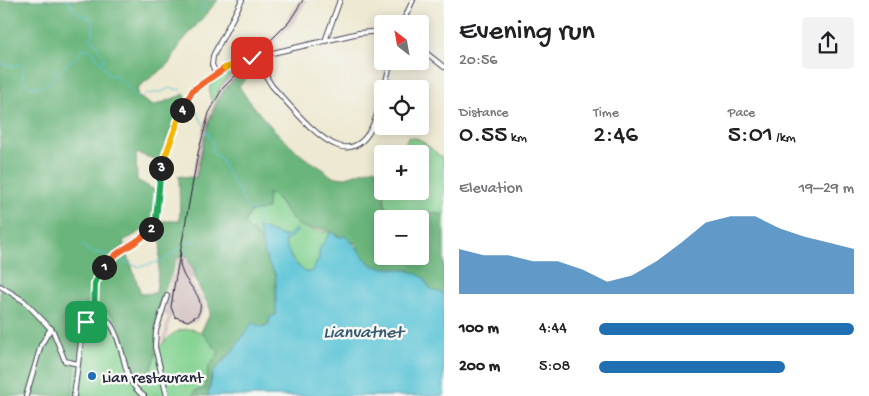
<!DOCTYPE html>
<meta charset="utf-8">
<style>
body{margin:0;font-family:"Gochi Hand",sans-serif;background:#f2f2f2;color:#202124;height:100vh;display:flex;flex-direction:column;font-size:19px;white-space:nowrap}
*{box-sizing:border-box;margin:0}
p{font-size:16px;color:#757577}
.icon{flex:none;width:28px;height:28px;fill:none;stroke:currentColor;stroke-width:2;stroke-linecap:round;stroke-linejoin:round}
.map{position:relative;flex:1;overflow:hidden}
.panel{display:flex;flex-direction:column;background:#fff;width:425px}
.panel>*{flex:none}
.needle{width:32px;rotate:329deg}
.fabs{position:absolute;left:374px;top:15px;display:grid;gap:10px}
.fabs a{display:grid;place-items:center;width:55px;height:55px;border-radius:5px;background:#fff;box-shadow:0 2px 12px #0003;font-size:25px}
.pin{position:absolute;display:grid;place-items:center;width:42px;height:42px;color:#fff;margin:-21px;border-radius:10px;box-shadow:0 2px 8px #0006}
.km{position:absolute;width:25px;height:25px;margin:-12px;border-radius:50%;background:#222;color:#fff;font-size:14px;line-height:25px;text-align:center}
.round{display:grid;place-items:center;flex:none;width:52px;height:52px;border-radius:5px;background:#f2f2f2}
.summary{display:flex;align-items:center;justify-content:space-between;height:85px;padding:0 15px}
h1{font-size:28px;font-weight:600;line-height:38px}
.stats{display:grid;grid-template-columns:repeat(3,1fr);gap:8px;height:85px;padding:5px 15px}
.stats div{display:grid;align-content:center}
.stats b{font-size:25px;font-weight:600}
.stats small{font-size:14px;font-weight:400}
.stats p{font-size:14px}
.chart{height:140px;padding:10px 15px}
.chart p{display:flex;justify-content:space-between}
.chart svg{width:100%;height:90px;margin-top:5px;fill:#1f6fb2;opacity:.7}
ul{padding:0 15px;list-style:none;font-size:16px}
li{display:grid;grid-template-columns:80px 60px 1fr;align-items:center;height:38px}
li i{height:12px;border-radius:6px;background:#1f6fb2}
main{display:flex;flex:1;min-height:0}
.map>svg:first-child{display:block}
</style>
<main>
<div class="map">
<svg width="444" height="396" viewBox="0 0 444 396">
<rect width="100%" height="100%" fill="#f6f6f2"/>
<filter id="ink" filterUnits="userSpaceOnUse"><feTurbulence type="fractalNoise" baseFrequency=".02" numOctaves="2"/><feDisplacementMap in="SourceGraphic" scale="10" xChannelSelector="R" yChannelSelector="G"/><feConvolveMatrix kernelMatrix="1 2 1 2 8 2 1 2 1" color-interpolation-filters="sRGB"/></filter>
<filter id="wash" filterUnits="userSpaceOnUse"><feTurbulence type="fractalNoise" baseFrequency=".0096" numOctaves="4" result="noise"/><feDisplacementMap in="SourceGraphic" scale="20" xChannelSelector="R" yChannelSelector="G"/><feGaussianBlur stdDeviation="1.12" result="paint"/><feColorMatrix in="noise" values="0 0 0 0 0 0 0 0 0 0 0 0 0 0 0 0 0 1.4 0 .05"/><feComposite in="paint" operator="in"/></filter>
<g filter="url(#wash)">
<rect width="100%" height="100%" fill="#eee9d2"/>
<path fill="#d2bfc0" d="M300,0H307L293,24L250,67L236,77L226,89L213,111L204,139L184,252L190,261L195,278L190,281L203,301L205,308L197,321L190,324H180L171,317L165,345L162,344L168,316L164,315L172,275H175L192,176L205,121L226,78L282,27Z"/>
<g fill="#84d392" stroke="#537a66">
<path d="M241,62L220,87L213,102L210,98L209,79Z"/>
<path d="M409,137L419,139L444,159V215L427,212L392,219L386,213L384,191H420V154H399Z"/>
<path d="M267,193L274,195L283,208L313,231L331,232L320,248L318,261L311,273L305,272C295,262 287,256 285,241L297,232L286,237L258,227L262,241L244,224L250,212L260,210Z"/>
<path d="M88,302C96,306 107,310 113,316C130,332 121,361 136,378L150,373C152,351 175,319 200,332C207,336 214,347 219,352L208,369L205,389L195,391L193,396H72L82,309Z"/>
</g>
<path fill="#6bb57c" stroke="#466c5c" d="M0,0H218L181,43L168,65L138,87L137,96L153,106L185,94L187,96L172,127L160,161L136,153L137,180L156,191C153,227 155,224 123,241L141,294L156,293L163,221H180L179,176L196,178C203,147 207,112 227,87C237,75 247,68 257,59L260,65L239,86C251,107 285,143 305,158C314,165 323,167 331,176L343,178L375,168L377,171C381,184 384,210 392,219H382V256H420V219H396L427,212L444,215V293L434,292L409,270L398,271L372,266L361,254L355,243C347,241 332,231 327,230C316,228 306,231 297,224C286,214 281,197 268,193L267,209L250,212L244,224L262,241L267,261L276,275V316L263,327L252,324L232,352L217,366V371L211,376L208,396H193L195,391L205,389L208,369L219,352L201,332L210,314V308L198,286L193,269L186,255L176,259C172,275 163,290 160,307C155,328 161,362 144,378H136C121,361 130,332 113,316C107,310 96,306 88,302L82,309L72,396H0Z"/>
<path fill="#5bc5d7" stroke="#3e7489" d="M258,227L286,237L296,229L297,232L285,241C286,248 290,252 291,259L305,272H311L318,261L320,248L331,232L339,237L345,236C354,242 367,264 374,266C392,270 411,267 425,279C428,289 434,292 444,293V396H208L213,372L232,352L252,323L263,327L269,324L270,317L276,315V275L267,261Z"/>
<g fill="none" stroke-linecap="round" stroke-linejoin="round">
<g stroke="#5bc5d7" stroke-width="1">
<path d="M66,0L82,16L90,17L93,21V35L90,38L95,42L105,60L100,62"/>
<path d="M202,12L203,0"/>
<path d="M0,63L9,66L20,64L25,68L22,76L28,86C52,91 51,77 66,65C75,57 75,61 82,49L86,48L94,53L110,76L117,75L119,82L124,80L134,95L141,97C150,91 160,95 169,88L182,90"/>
<path d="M190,102L193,104L203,124"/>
<path d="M206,131L212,141L213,154L223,160L222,163L249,211L253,209L260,220L257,224L258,227"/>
<path d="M188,243L194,240"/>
<path d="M82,244L89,251L110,255"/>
<path d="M114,258L139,267L162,261L180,248"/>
</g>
</g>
</g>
<g filter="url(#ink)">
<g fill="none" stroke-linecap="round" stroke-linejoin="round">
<defs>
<g id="minor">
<path d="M242,0L213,56L212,65L216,73L242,60L359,33L382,31"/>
<path d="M402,24L413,0"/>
<path d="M325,41L340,0"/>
<path d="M420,48L444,67"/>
<path d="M268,55L267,78L272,86C310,127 359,195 382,97"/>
<path d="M384,89L391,61"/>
<path d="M0,286L24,301L53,331L65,361L78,364"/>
<path d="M94,317C91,292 97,266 118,251C133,241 148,236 156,219L161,166L183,108L193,90L216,73"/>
<path d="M26,396L41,345L51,328"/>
<path d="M74,396L82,333L87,322C115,299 122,359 128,375C132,384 136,391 144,396"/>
<path d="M167,396L155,347L156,331L167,296"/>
</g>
</defs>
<use href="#minor" stroke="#414052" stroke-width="6"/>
<use href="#minor" stroke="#fff" stroke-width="4"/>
<path stroke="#22223b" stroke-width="1" d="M181,251C180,257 179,265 182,271C187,287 207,297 198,315L188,321L175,317L171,307L174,287L198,153L209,113L222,89L289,22L303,0"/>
</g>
</g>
<g fill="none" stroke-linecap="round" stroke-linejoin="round" filter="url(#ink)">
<defs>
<path id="split-1" d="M86,322L94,317L95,283L104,267"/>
<path id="split-2" d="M104,267C116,249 138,245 151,229"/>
<path id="split-3" d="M151,229L156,219L161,168"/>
<path id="split-4" d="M161,168L182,110"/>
<path id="split-5" d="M182,110L193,90L225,68"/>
<path id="split-6" d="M225,68L252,58"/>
</defs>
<use href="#split-1" stroke="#fff" stroke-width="10"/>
<use href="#split-2" stroke="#fff" stroke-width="10"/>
<use href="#split-3" stroke="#fff" stroke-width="10"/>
<use href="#split-4" stroke="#fff" stroke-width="10"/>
<use href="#split-5" stroke="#fff" stroke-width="10"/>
<use href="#split-6" stroke="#fff" stroke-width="10"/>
<use href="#split-1" stroke="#22a559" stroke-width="6"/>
<use href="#split-2" stroke="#f0652b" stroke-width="6"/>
<use href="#split-3" stroke="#22a559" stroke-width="6"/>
<use href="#split-4" stroke="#f5b400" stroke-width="6"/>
<use href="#split-5" stroke="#f0652b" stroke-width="6"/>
<use href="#split-6" stroke="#f5b400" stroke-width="6"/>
</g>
<circle fill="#1f6fb2" stroke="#f6f6f2" stroke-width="2" cx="92" cy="376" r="5"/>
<g text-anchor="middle" stroke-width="5" stroke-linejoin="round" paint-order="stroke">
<g font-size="16" fill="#22223b" stroke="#f6f6f2" text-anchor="start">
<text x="102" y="382">Lian restaurant</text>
</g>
<g font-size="18" font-style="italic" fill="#365b72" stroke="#f6f6f2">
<text x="363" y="337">Lianvatnet</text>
</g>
</g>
</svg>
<div class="fabs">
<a><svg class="needle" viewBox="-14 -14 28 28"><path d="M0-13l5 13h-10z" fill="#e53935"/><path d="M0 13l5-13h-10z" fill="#757577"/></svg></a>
<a><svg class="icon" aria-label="locate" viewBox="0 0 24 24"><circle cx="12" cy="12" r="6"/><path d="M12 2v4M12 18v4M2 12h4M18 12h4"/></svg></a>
<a>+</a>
<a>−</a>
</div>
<div class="pin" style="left:86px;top:322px;background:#1e9e55"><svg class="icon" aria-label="arrive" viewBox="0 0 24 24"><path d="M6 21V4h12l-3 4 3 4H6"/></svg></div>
<div class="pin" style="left:252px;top:58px;background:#d93025"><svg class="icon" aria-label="check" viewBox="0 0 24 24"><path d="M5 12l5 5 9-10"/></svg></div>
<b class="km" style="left:104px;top:267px">1</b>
<b class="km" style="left:151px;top:229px">2</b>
<b class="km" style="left:161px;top:168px">3</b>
<b class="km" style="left:182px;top:110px">4</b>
</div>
<section class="panel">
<div class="summary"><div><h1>Evening run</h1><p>20:56</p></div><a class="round"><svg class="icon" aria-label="share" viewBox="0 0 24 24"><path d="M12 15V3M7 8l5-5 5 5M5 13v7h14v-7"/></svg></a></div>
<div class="stats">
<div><p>Distance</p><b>0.55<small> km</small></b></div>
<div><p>Time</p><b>2:46</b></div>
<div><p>Pace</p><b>5:01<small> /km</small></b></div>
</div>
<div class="chart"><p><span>Elevation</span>19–29 m</p>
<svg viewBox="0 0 160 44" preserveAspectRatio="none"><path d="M0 44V22L10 25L20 25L30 28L40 28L50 32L60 38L70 35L80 28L90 19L100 9L110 6L120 6L130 12L140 16L150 19L160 22V44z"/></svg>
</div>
<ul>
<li><b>100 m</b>4:44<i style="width:100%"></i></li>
<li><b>200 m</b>5:08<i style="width:73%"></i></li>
</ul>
</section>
</main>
